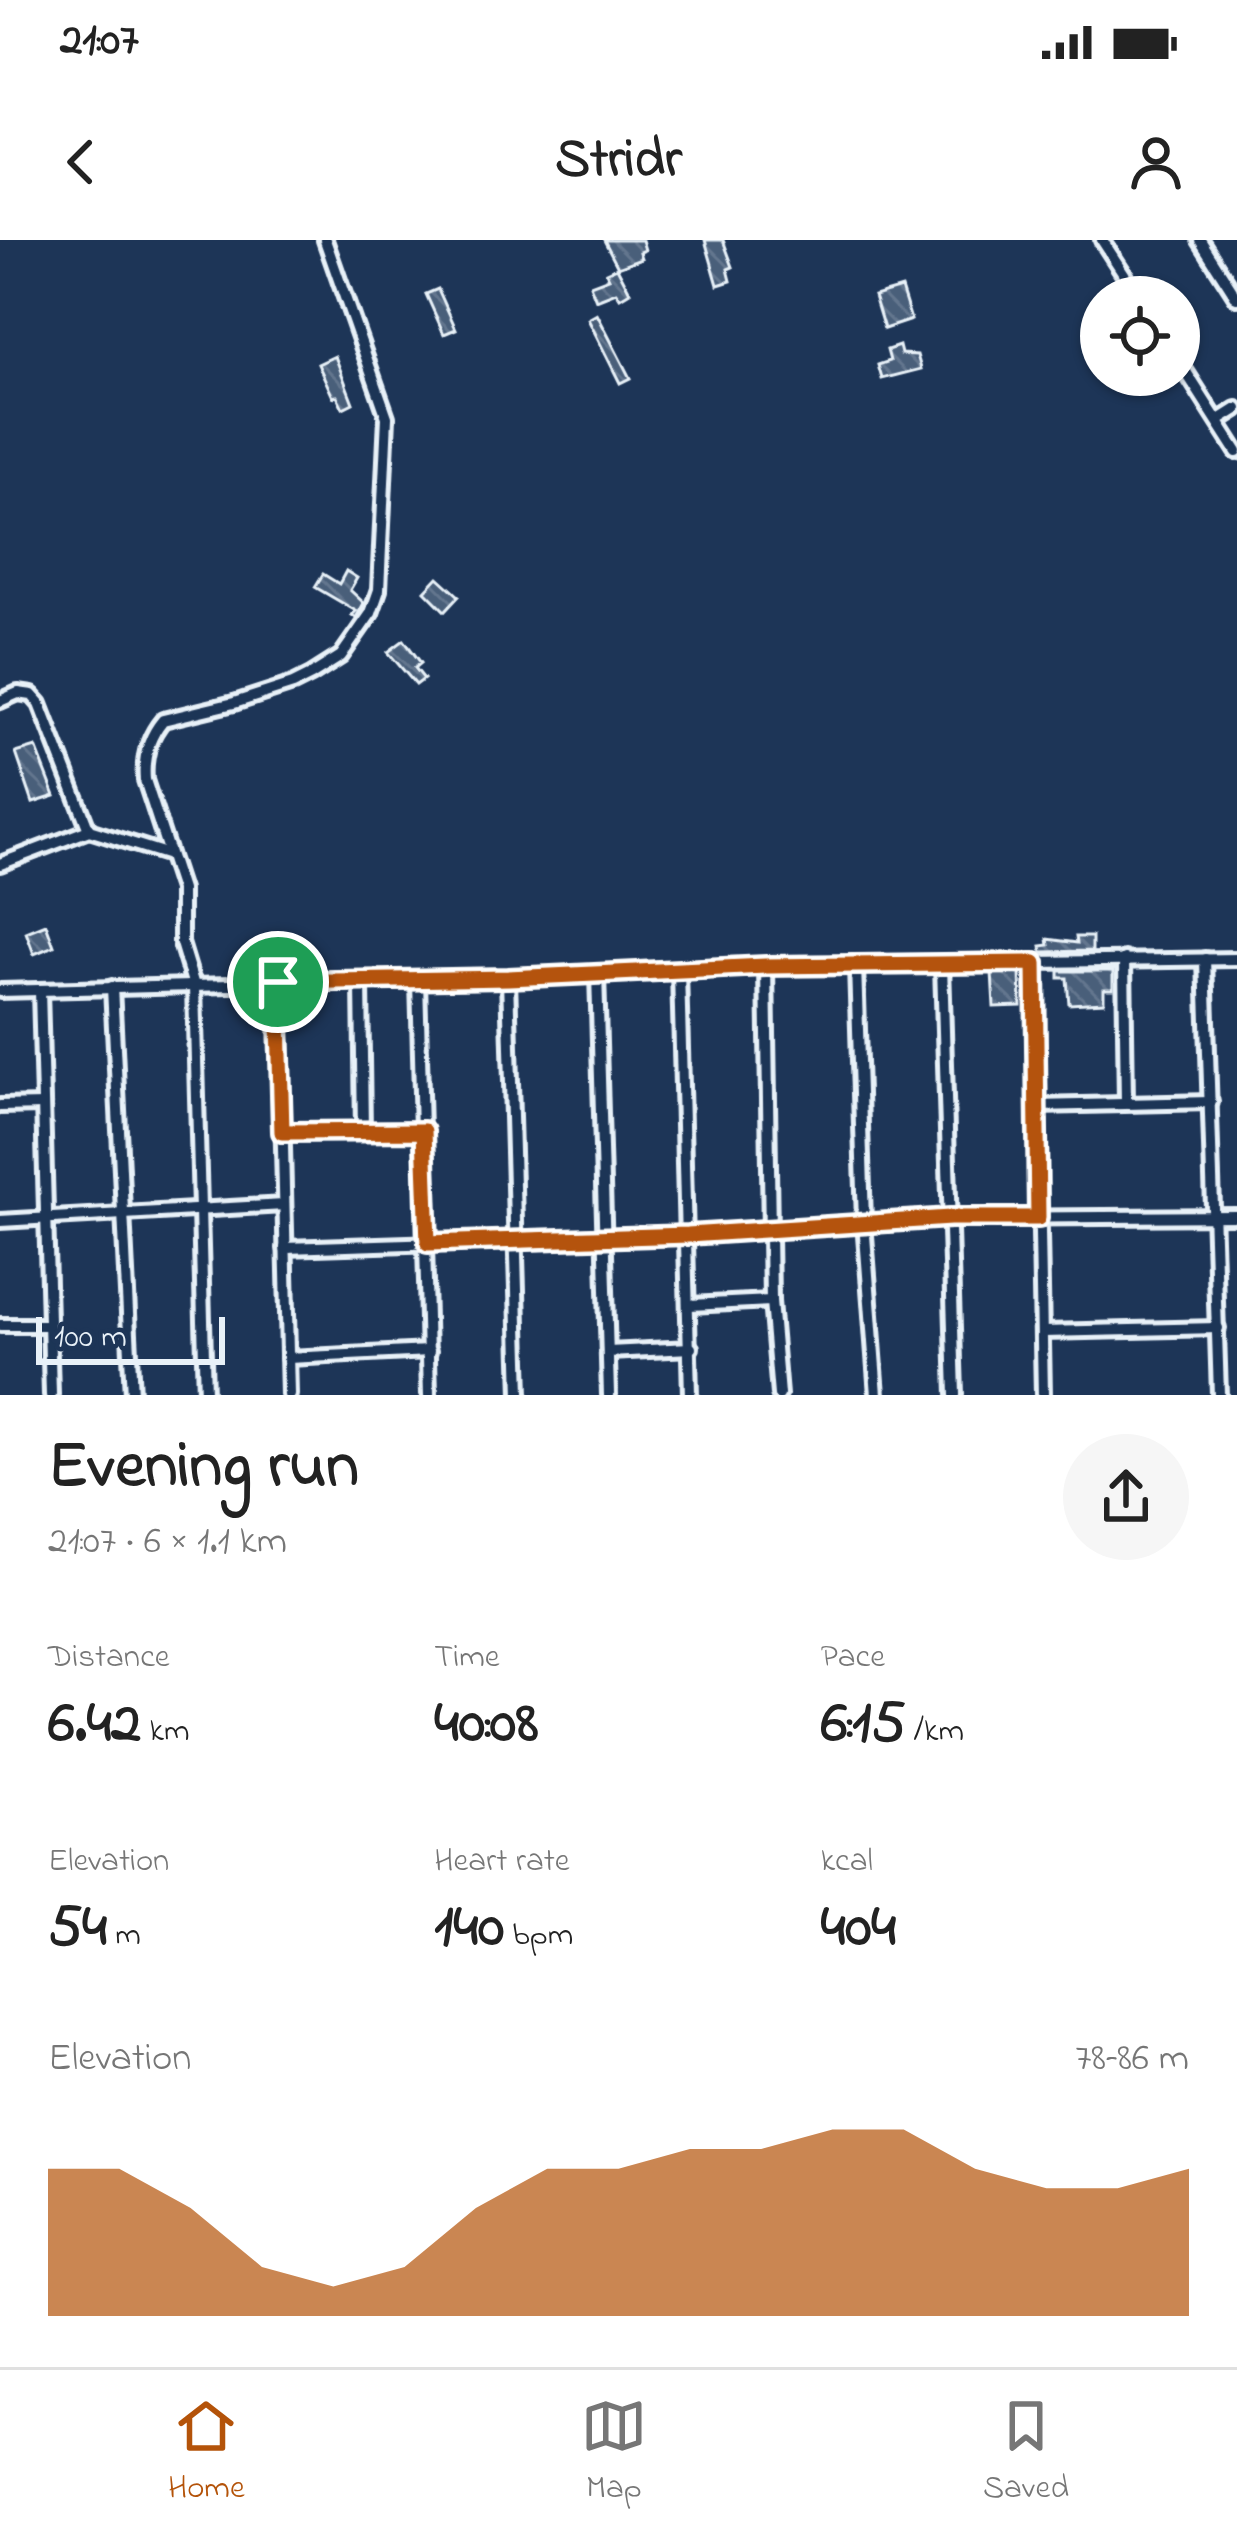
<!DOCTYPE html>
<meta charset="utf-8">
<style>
body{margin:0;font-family:"Indie Flower",sans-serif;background:#f6f6f6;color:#222;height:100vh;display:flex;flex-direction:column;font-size:45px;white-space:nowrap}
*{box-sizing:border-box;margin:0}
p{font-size:39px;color:#767676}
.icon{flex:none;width:66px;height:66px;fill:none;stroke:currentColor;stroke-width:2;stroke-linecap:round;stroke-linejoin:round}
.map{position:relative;height:1155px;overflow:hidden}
.side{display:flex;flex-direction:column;background:#fff;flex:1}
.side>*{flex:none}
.tools{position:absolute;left:1080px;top:36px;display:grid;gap:24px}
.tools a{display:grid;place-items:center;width:120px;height:120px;border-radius:50%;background:#fff;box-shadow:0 3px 9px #0004;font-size:60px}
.scale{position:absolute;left:36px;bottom:30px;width:189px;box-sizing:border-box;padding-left:12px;border:6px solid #e8f1f8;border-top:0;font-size:33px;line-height:42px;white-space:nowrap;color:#e8f1f8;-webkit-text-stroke:9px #1d3557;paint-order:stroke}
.pin{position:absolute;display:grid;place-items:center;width:102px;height:102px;color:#fff;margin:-51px;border:6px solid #fff;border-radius:50%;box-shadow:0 3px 12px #0007}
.round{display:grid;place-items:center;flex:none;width:126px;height:126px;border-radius:63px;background:#f6f6f6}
.head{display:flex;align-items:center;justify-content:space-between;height:204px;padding:0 48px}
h1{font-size:66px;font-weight:700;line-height:90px}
.metrics{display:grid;grid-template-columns:repeat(3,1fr);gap:18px;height:204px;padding:12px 48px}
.metrics div{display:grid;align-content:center}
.metrics b{font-size:60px;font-weight:700}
.metrics small{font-size:33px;font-weight:400}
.metrics p{font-size:33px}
.chart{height:336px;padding:24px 48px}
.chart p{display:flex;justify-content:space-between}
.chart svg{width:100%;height:216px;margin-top:12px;fill:#b45309;opacity:.7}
.status{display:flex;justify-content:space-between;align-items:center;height:84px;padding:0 60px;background:#fff;direction:ltr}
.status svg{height:33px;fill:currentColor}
header{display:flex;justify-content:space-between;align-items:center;height:156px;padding:0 48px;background:#fff;font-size:54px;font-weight:700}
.menu{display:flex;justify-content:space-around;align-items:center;height:168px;border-top:3px solid #e0e0e0;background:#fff;font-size:33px;color:#767676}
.menu a{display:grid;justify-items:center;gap:6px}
.menu .on{color:#b45309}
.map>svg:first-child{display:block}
</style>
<div class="status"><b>21:07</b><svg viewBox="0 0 49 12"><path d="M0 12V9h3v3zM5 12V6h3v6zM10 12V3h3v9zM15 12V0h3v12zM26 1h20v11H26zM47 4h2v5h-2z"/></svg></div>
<header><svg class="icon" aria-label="back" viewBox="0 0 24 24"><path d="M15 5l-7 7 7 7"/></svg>Stridr<svg class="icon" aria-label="person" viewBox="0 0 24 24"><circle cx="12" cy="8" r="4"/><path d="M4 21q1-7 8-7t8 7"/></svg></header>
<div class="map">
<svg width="1237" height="1155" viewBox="0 0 1237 1155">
<defs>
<pattern id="building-back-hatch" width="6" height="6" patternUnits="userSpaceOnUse" patternTransform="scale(3)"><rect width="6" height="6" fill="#495e7a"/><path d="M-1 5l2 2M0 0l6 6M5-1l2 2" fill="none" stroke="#63768e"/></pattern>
</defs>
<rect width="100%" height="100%" fill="#1d3557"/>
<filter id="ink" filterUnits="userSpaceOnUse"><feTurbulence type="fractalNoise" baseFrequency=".00833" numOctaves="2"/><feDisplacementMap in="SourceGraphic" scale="24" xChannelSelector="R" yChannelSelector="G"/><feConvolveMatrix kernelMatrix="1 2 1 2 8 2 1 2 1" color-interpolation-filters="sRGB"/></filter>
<g filter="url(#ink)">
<g fill="url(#building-back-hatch)" stroke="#e8f1f8" stroke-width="3">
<path d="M604,0H642L645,10L640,12L642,18L618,27Z"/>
<path d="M705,0H723L733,27L728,29L731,41L718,45Z"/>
<path d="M617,27L630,52L620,58L616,52L596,60L590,45L609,38L606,32Z"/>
<path d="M901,48L911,80L884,89L874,56Z"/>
<path d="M438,49L456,89L444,94L426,54Z"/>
<path d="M597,74L630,138L620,143L588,79Z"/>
<path d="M899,106L901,114L917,115L921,129L882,139L878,125L890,121L887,110Z"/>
<path d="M335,116L353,163L343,168L337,156L333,157L318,124Z"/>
<path d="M346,331L357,338L350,350L364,363L356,378L352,375L356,371L315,347L323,334L339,344Z"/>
<path d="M438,337L459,356L445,371L425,351Z"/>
<path d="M404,400L421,423L415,428L424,439L416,445L388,412Z"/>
<path d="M36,507L55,556L33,563L16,513Z"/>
<path d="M46,684L54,706L34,714L26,692Z"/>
<path d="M1076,697H1092V711L1042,712L1041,706L1049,705L1048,699L1077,703Z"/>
<path d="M1059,731H1113V749H1104V762L1069,764L1067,738H1059Z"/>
<path d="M992,732H1020L1021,766L994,767Z"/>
</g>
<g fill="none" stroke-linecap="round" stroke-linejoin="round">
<defs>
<g id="street">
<path d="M1102,0L1139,57"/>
<path d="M1200,0L1237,58"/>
<path d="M1179,121L1237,212"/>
<path d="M1218,181L1237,169"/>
<path d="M0,461L18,453L32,455L40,464L89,590"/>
<path d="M0,624L89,590L169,615"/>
<path d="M1124,719L1126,862"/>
<path d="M1205,719L1219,1155"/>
<path d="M1035,723L1043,1155"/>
<path d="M856,725L864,982L877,1155"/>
<path d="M942,725L955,1155"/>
<path d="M766,726L771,1061L779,1155"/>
<path d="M679,731L690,1155"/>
<path d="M597,733L609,1155"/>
<path d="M508,738L520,1155"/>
<path d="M418,740L429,1155"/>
<path d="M279,742L289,1155"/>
<path d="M361,743L363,891"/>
<path d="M112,747L132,1155"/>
<path d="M40,750L51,1155"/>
<path d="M0,751L508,738L766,726L1237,719"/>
<path d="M0,866L43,865"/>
<path d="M1037,866L1211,862"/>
<path d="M282,891H424"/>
<path d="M0,981L284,965"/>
<path d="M285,1008L689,995L950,978L1237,976"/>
<path d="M690,1065L771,1061"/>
<path d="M0,1085H49"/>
<path d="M1043,1092L1218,1088"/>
<path d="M608,1112L691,1108"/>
<path d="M288,1118L429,1111"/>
<path d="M205,1155L194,746L181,703V650L145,540C143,517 148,498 163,480L234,463L293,444L311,435L341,416L371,373L379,350L387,177L325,0"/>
</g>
</defs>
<use href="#street" stroke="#e8f1f8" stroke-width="20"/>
<use href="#street" stroke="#1d3557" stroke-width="10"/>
</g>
</g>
<g fill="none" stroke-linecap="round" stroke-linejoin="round" filter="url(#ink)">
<defs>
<path id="route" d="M1035,723L1038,978H950L688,995L428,1003L424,891L282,892L278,742L508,738L766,726Z"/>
</defs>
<use href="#route" stroke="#fff" stroke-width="24"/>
<use href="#route" stroke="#b45309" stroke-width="15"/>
</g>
</svg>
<div class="tools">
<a><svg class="icon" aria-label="locate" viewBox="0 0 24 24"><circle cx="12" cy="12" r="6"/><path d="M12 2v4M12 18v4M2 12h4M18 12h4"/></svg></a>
</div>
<div class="scale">100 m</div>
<div class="pin" style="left:278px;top:742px;background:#1e9e55"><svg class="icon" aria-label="arrive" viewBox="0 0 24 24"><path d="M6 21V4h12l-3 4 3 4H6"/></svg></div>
</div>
<section class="side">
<div class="head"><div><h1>Evening run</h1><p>21:07 · 6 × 1.1 km</p></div><a class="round"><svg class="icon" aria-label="share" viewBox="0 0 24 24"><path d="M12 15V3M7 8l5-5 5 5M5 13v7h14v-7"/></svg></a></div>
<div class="metrics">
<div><p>Distance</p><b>6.42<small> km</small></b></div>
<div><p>Time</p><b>40:08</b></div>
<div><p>Pace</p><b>6:15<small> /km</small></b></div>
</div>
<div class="metrics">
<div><p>Elevation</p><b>54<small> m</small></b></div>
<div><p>Heart rate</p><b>140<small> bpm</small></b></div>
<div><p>kcal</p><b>404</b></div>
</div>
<div class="chart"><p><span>Elevation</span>78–86 m</p>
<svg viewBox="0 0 160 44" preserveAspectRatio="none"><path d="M0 44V14L10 14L20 22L30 34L40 38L50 34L60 22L70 14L80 14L90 10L100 10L110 6L120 6L130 14L140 18L150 18L160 14V44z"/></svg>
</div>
</section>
<nav class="menu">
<a class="on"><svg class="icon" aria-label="home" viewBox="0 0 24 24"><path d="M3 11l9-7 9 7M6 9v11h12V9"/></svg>Home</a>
<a><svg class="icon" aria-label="map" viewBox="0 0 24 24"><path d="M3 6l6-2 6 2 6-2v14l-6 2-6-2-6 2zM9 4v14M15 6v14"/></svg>Map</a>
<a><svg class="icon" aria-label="saved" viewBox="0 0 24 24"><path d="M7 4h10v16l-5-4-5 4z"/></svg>Saved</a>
</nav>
